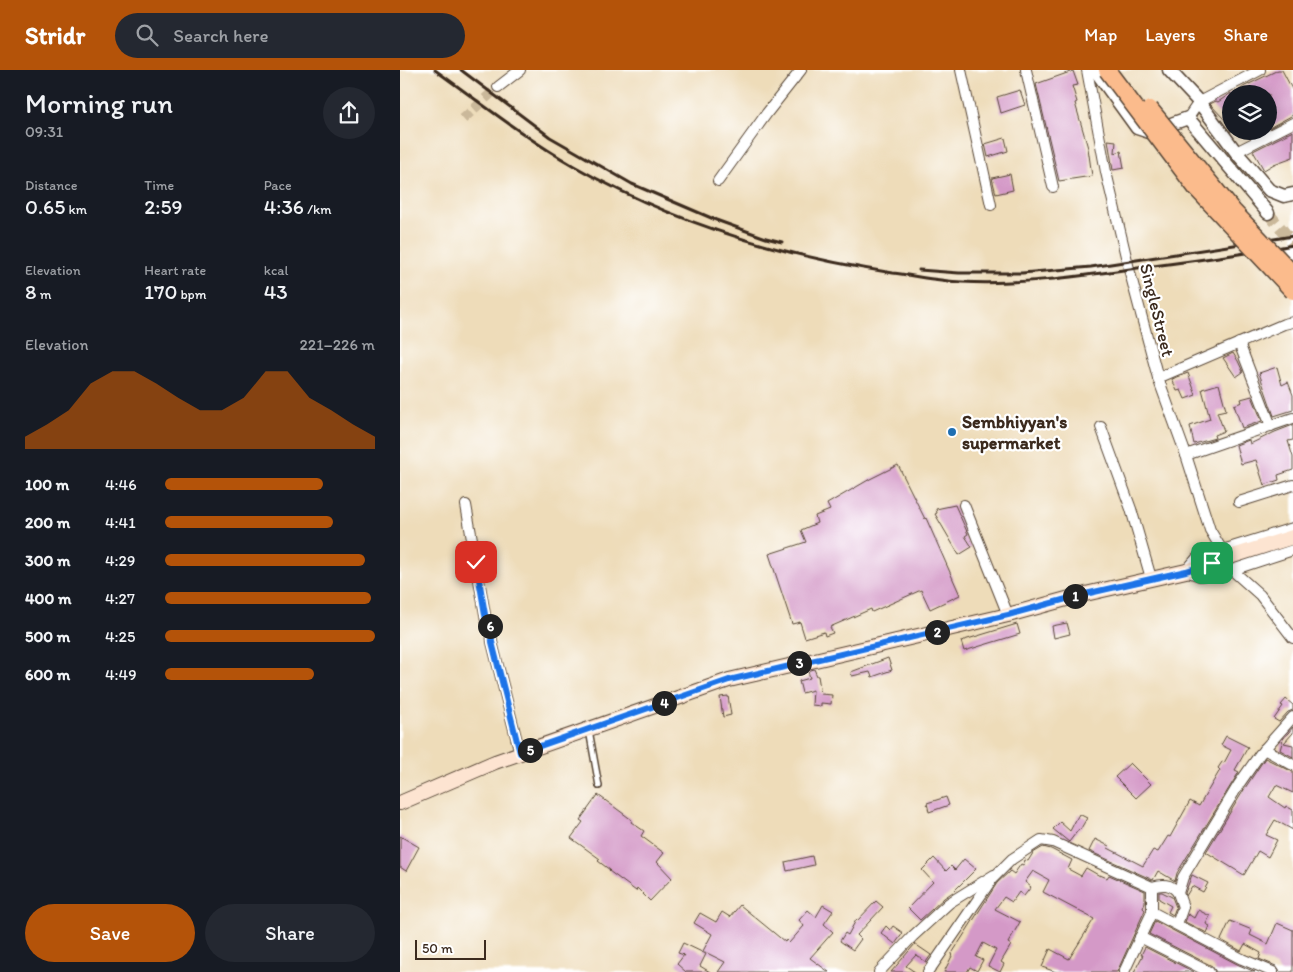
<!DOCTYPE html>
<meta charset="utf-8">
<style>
body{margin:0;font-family:Itim,sans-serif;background:#242831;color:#f1f3f6;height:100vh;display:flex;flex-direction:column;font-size:19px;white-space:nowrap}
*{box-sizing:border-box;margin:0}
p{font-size:16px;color:#9ea1a6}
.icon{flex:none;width:28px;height:28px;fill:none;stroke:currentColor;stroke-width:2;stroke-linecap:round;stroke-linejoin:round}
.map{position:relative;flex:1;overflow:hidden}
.panel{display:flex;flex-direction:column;background:#171b24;width:400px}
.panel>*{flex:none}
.tools{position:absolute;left:822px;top:15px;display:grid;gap:10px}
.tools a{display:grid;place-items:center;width:55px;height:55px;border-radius:50%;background:#171b24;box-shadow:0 2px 12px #0003;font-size:25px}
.scale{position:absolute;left:15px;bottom:12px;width:71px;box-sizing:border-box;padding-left:5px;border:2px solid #3b2a1e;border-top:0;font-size:14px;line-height:18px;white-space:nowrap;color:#3b2a1e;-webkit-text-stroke:4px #fff;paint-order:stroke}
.pin{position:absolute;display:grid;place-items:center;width:42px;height:42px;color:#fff;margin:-21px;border-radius:10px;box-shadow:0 2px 8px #0006}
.km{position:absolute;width:25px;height:25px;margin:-12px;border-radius:50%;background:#222;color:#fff;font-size:14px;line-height:25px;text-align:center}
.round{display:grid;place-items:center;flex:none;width:52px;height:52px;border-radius:26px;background:#242831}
.head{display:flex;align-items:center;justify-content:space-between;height:85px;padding:0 25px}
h1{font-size:28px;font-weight:600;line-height:38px}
.stats{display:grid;grid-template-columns:repeat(3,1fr);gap:8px;height:85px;padding:5px 25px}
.stats div{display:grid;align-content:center}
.stats b{font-size:21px;font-weight:600}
.stats small{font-size:14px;font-weight:400}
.stats p{font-size:14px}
.chart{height:140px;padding:10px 25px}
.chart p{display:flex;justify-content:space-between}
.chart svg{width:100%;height:90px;margin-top:5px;fill:#b45309;opacity:.7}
.action{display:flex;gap:10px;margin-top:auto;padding:10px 25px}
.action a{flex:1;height:58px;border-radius:30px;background:#b45309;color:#fff;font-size:20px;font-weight:600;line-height:58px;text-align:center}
.action a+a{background:#242831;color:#f1f3f6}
ul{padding:0 25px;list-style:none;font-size:16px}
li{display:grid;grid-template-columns:80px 60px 1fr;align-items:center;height:38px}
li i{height:12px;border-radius:6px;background:#b45309}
header{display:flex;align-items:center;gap:30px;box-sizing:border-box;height:70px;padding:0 25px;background:#b45309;color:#fff}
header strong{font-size:24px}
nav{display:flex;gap:28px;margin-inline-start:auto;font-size:18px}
.search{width:350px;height:45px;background:#242831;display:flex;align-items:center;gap:12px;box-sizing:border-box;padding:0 18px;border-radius:28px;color:#9ea1a6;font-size:19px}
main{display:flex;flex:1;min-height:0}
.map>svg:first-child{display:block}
</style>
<header>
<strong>Stridr</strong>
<div class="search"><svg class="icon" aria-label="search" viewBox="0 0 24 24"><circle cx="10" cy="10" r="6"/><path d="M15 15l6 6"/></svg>Search here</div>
<nav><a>Map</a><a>Layers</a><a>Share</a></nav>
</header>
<main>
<section class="panel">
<div class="head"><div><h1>Morning run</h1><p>09:31</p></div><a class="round"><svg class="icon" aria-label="share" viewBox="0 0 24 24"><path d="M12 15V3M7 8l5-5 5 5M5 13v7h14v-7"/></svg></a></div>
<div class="stats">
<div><p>Distance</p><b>0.65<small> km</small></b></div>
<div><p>Time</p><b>2:59</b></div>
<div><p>Pace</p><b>4:36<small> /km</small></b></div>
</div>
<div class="stats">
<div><p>Elevation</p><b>8<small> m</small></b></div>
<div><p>Heart rate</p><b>170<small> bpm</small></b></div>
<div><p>kcal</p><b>43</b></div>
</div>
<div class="chart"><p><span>Elevation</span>221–226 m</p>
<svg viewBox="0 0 160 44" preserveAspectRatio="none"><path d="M0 44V38L10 32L20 25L30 12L40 6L50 6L60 12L70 19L80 25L90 25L100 19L110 6L120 6L130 19L140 25L150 32L160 38V44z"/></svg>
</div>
<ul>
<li><b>100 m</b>4:46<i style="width:75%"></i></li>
<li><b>200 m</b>4:41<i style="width:80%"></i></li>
<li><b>300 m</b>4:29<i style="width:95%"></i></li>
<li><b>400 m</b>4:27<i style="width:98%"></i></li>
<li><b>500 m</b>4:25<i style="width:100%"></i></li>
<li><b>600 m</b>4:49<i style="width:71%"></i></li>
</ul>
<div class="action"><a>Save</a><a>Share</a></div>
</section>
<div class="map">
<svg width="893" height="902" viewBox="0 0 893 902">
<rect width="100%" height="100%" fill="#fff"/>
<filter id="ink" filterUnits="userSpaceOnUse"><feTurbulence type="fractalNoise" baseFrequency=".02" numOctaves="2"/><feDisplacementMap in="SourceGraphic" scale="10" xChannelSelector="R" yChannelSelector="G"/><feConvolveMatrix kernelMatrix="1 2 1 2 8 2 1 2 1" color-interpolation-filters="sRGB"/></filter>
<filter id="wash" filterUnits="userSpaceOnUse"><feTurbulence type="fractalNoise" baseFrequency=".0096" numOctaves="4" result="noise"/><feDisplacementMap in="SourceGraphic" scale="20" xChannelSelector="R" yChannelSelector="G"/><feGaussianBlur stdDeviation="1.12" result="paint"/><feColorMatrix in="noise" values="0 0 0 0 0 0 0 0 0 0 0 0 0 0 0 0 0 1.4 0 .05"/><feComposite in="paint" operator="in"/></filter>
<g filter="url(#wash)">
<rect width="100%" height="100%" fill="#eedcb9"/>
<g id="blocks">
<g fill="#d499c7">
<path d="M878,0H882L893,21V45L869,58V24H834L845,16Z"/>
<path d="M673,1L678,15L672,16L677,32L675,33L688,78L692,106L659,111L636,14Z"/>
<path d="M620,20L625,35L601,43L597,27Z"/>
<path d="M831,23V62L824,49L810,34L816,31L818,32Z"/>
<path d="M893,61V87L874,94L864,100L853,81Z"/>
<path d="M605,68L608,81L588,87L585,74Z"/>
<path d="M708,70L716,71L715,83L721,81L724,98L713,100Z"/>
<path d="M610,104L613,120L596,124L592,108Z"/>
<path d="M833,283L838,291L843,302L836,307L823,288Z"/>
<path d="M877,297L882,315L888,312L893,325V340L874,346L859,303Z"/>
<path d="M788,303L796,325L785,329L781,320L777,321L772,309Z"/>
<path d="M819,314L826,340L817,342L824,361L814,365L815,368L794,374L790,356L810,349L802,319Z"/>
<path d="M852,326L862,351L842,358L834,335L842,332L841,329Z"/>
<path d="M893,355V370L888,371L893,387V400L878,405L879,410L864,415L856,390L841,394L836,375L849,370L850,374L875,362Z"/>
<path d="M498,395L525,449L526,448L560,525L530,539L521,520L472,542L471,539L430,557L433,563L425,566L424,562L405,568L400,552L392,554L369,484L406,472L401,460L417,453L415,446L430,440L427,434L470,409Z"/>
<path d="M555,435L568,464L565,466L572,477L559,485L535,444L537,443L536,439Z"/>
<path d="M667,553L670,564L654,568L652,556Z"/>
<path d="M617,554L620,564L564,581L561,571Z"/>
<path d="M488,588L492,600L472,607L470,602L452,606L451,602Z"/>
<path d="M414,599L417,606H418L421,624L432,625L431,634L421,633V636L412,635L413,620L402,623L399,611L410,608L408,601Z"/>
<path d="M328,626L331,645L323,647L320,627Z"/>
<path d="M886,629L893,635V640L888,642L879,652L874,649L883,636L881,635Z"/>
<path d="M893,657V663L884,673L893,675V687L880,680L883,669Z"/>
<path d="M826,666L848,677L835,700L839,702L777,803L775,811L758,801L753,810L689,781L695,769L709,776L708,778L743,796L753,780L758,782L768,766L770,767L790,731L799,736L820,700L818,698L822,692L824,693L831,680L821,675Z"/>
<path d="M865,688L893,702V723L876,715L869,727L885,738L886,736L893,740V760L875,750L866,765L877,770L868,787L858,781L844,805L806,782L845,718Z"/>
<path d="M730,693L751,714L736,728L715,707Z"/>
<path d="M198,725L232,750L231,752L244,761L241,766L264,783L257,792L272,808L250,831L237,818L236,821L209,801L210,800L198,791L200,789L171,768L183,752L180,750Z"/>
<path d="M546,727L549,735L529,742L527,733Z"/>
<path d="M679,744L687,748L680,760L679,759L669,772L653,759L660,752L670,761Z"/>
<path d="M0,766L19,777L6,801L0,797Z"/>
<path d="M643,777L651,779L672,790L668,799L681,806L686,798L700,806V805L707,808L709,805L745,821V833L743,838L745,840L717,902H656L642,897L650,879L669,889L694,849L643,822L649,810L633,801L625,812L631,817L624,826L619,822L612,832L604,827L595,839L620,852L608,873L611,875L601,892L604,894L600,902L588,896L596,880L583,873L576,887L583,890L577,901L570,897L567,902H544L552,886L551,885L597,813L610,801L614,804L621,794L623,795L625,790L628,791L633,783Z"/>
<path d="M412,786L414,795L387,801L385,792Z"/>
<path d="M534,788L546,801L551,796L555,800L564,789L576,799L553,822L544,828L520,850L508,838L533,812L522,800Z"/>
<path d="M792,805L808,813L803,822L792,816L786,826L785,823Z"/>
<path d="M759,822H762L772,827L776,837L773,845L768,842L771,836L759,829Z"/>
<path d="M476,831L483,837L457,865L461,869L453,880L440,871L445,863L448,865L456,850L457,851Z"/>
<path d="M340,835L385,872L386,870L389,873L404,856L399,850L408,840L416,847L423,835L433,841L424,854L433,862L410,888L429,902H318L325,892L303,881L312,864L294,853L300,843L316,852L322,842L330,847Z"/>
<path d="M798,840L810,846L806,854L810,856L807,863L785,852L788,844L794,848Z"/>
<path d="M755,851L839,895L855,902H816L812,896L749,864Z"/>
<path d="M830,851L852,860L850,865L868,874L877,853L893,860V902H880L876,896L859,889L861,883L845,874L841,881L821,870Z"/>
<path d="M486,856L490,860L493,856L503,863L495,874L481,863Z"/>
<path d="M283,873L306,884L300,896L310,902H286L277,894L284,885L278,883Z"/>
<path d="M515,874L531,885L526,892L516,885L506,896L515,902H491Z"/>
<path d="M745,877L794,902H734L743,885H741Z"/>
</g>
</g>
</g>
<g filter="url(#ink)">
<use href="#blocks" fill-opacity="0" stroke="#564535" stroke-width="1"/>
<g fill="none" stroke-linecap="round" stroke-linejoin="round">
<path stroke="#cab89a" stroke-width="10" stroke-dasharray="10 5" stroke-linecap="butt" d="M63,49L98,17"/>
<path stroke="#cab89a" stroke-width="12" stroke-dasharray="12 6" stroke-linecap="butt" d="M868,143L893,173"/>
<defs>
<path id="service" d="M189,660L199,716"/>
<g id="minor">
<path d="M561,0L591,135"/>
<path d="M626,0L653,117"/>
<path d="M687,0L706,102L729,199L758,308L786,385L810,460L822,480"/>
<path d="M98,17L120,0"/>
<path d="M788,48L799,32L860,0"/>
<path d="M836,82L893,53"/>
<path d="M318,111L367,43L401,0"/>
<path d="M839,273L871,356"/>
<path d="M758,308L884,254L893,252"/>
<path d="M701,357L731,439L751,508"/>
<path d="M786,385L893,348"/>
<path d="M839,432L893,415"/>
<path d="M66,435L86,550L91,558L92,572L120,683"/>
<path d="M564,435L608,545"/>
<path d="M893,458L797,488L786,501L800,506L832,500L893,480"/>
<path d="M832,500L860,525L893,568"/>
<path d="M864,679L893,695"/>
<path d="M752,842L842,889L873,902"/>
<path d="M777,854L783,837L778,823L783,807L839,714L860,684L893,647"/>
<path d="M740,867L809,902"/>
<path d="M479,902L513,866L549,833L594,805"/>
<path d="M528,902L592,809L612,789L641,770L653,772L752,817C762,814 771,813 778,823"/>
<path d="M724,902L752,842V817"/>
</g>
<g id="tertiary">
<path d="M695,0L737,58L749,62L788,48L868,143"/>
<path d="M769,0L799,32L836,82L869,120L884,126L893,124"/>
</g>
<path id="secondary" d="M0,733L95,692L329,610L608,545L681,525L786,501L893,467"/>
</defs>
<use href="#service" stroke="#564535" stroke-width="8"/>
<use href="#minor" stroke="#564535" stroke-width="12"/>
<use href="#tertiary" stroke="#564535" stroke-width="15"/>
<use href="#secondary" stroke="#564535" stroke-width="16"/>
<use href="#service" stroke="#fff" stroke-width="5"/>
<use href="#minor" stroke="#fff" stroke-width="10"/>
<use href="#tertiary" stroke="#fff" stroke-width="12"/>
<use href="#secondary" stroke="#fde4d1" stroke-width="14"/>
<g stroke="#3b2a1e" stroke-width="3">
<path d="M35,0C81,33 125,68 174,96C271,152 383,186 493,203C516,206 539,211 562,212C618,215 674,207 730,199C785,192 839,185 893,175"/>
<path d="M61,0L150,67L232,114L316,150L366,168L382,172"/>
<path d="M519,200L559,203H622L691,197L893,166"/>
</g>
<defs>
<g id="trunk-bridge">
<path d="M707,0L796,118L893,221"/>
<path d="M750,39L833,141L893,204"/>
</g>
</defs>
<use href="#trunk-bridge" stroke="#564535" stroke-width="19" stroke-linecap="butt"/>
<use href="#trunk-bridge" stroke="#fbbb8c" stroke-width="16"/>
</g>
</g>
<g fill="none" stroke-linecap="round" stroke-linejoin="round" filter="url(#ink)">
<defs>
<path id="route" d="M76,492L86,550L91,558L92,572L120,683L329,610L608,545L681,525L786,501L812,493"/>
</defs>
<use href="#route" stroke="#fff" stroke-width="10"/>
<use href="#route" stroke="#1a73e8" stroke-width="6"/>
</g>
<circle fill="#1f6fb2" stroke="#fff" stroke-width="2" cx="552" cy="362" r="5"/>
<g text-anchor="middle" stroke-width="4.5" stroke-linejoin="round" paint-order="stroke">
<g font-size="18" fill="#3b2a1e" stroke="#fff">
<text transform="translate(757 240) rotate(76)" y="6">SingleStreet</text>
</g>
<g font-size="18" font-weight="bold" fill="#3b2a1e" stroke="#fff" text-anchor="start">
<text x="562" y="358">Sembhiyyan's<tspan x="562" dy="21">supermarket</tspan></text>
</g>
</g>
</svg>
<div class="tools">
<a><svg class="icon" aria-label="layers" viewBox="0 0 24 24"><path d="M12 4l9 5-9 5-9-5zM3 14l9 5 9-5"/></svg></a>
</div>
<div class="scale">50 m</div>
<div class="pin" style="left:812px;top:493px;background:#1e9e55"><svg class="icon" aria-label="arrive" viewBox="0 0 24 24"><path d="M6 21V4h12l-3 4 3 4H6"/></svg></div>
<div class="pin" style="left:76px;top:492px;background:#d93025"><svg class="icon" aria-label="check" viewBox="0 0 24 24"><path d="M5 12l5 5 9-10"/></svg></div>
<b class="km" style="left:675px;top:526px">1</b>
<b class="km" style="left:537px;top:562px">2</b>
<b class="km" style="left:399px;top:593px">3</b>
<b class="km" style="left:264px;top:633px">4</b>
<b class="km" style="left:130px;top:680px">5</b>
<b class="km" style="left:90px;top:556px">6</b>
</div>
</main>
